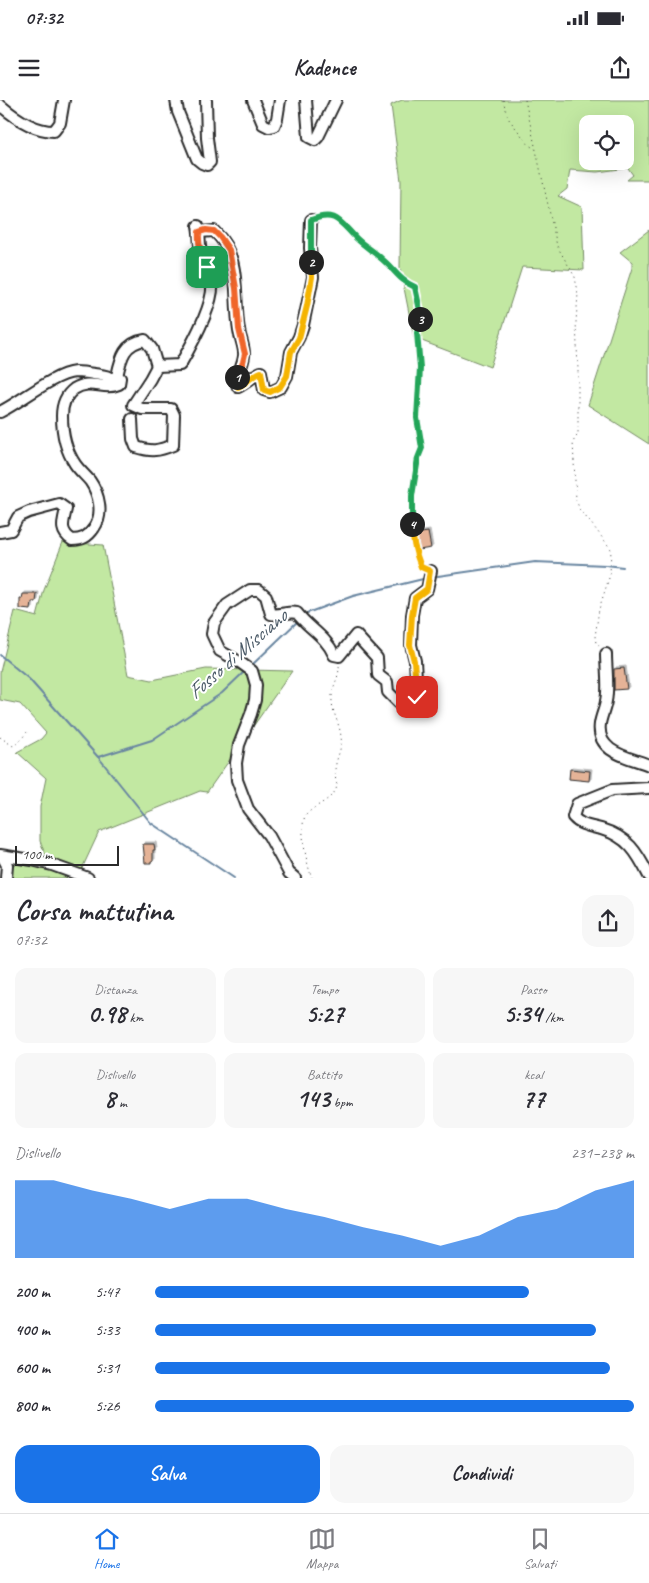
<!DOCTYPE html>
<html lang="it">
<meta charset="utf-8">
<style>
body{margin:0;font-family:Caveat,sans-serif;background:#f7f7f7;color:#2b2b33;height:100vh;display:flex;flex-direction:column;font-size:19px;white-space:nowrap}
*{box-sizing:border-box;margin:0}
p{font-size:16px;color:#7c7c81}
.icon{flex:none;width:28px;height:28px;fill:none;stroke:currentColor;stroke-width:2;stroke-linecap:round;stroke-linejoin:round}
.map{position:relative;height:778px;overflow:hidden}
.sheet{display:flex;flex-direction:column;background:#fff;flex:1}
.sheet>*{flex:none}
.tools{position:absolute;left:579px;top:15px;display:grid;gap:10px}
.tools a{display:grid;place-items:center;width:55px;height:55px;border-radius:10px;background:#fff;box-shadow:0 5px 20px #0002;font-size:25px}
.scale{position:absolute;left:15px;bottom:12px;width:104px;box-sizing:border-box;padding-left:5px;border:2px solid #2b2b2b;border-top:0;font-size:14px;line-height:18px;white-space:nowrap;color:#2b2b2b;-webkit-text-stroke:4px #fff;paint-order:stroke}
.pin{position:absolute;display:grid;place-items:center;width:42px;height:42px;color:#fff;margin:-21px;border-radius:10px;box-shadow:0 2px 8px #0006}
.km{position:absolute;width:25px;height:25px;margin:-12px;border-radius:50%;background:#222;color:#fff;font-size:14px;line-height:25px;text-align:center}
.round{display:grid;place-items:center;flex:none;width:52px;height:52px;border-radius:15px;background:#f7f7f7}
.overview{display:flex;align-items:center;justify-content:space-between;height:85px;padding:0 15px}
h1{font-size:28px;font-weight:800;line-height:38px}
.metrics{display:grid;grid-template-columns:repeat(3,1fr);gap:8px;height:85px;padding:5px 15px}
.metrics div{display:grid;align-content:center;border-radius:12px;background:#f7f7f7;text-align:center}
.metrics b{font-size:25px;font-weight:800}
.metrics small{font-size:14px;font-weight:400}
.metrics p{font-size:14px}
.chart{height:140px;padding:10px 15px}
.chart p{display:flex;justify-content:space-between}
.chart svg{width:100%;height:90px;margin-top:5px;fill:#1a73e8;opacity:.7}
.action{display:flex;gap:10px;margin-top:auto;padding:10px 15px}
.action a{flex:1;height:58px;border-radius:15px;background:#1a73e8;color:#fff;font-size:20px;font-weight:800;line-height:58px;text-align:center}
.action a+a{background:#f7f7f7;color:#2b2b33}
ul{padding:0 15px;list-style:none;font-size:16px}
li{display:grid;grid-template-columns:80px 60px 1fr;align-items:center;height:38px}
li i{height:12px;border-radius:6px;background:#1a73e8}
.status{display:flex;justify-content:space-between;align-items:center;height:35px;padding:0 25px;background:#fff;direction:ltr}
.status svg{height:14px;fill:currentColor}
header{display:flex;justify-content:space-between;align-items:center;height:65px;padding:0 15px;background:#fff;font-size:22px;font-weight:800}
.dock{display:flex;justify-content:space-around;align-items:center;height:70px;border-top:1px solid #e1e1e2;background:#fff;font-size:14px;color:#7c7c81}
.dock a{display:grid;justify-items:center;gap:2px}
.dock .selected{color:#1a73e8}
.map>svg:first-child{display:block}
</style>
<div class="status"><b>07:32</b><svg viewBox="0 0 49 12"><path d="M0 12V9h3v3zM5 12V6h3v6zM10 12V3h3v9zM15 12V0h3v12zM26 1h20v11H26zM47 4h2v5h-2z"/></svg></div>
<header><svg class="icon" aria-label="menu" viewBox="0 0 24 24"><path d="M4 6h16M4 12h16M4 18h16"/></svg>Kadence<svg class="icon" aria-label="share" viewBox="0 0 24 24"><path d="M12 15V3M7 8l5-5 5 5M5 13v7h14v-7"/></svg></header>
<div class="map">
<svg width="649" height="778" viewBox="0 0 649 778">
<defs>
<filter id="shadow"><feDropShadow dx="2" dy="-2" stdDeviation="0" flood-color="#0004"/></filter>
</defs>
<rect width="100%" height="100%" fill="#fff"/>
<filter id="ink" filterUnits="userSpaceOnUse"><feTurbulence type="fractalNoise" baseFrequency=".02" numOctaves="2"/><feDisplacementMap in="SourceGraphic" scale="10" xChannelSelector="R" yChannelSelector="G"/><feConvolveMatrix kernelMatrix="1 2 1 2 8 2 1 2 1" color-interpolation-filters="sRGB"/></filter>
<g filter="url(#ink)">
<g fill="#c2e8a2" stroke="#768a66" fill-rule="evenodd">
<path d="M402,0H649V80H627L633,75L628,68L597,72L570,70L567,89L558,96L582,107L584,170L522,167L490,267L414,238L400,168L401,81L391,5ZM588,24H625V61H588Z"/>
<path d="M649,130V344L588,305L632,168V162L620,152Z"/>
<path d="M63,442L103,445L128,575L152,580L206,569L292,571L207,692L200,691L99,732L79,775L85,778H9V761L49,764L40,741V707L46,678L17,652L41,639L46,633L20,604L0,600V572L15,511L37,517L44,490Z"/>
</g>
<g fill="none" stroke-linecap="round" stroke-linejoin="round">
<g stroke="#6986a1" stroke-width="2">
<path d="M438,476L535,462L606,465L623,467"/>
<path d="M304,515L307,513L353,496L423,479"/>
<path d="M0,555L29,579L98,657L152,640L222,593L246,570"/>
<path d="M252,565L299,520"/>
<path d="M99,658L151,723L234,778"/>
</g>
</g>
<g fill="#e5b397" stroke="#2b2b2b" filter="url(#shadow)">
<path d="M428,432L431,448L419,450L415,434Z"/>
<path d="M23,494H37L36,502H32L31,510L20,509V499H22Z"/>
<path d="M624,568L627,589L614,590V569Z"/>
<path d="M570,669L590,671L589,681L569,679Z"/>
<path d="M143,744H154L155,750H153V761H151V763H145Z"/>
</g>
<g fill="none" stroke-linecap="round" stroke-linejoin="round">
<defs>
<g id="minor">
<path d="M176,0L178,12L197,59L202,63L207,65L210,62L207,38L206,0"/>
<path d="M253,0L263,24L269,27L274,26L277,19L280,0"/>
<path d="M306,0L309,37L315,40L318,37L336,0"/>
<path d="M0,5C15,18 34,31 54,31L60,23L64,0"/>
<path d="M199,132L214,131C243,158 233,195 239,230C240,238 245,248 244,256C243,265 238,273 236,282L238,287C247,283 253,275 261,272L264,290L270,292L281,287L287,276L291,252L299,237L303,225L313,177L310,148L311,120"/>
<path d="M0,312C21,302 53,274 75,272C81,272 88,273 94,274C100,275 107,275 112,279L117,276C121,258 124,243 145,240L152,249L157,266L180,265C191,246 215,203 212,182C210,172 203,163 201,153C199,144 200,135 198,126"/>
<path d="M132,319L133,339L136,347C152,352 158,351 173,345L174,315L171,309H142L133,305L150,279L157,266"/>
<path d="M0,432L11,430L18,417L29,412L59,404L66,409C63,423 59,431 72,440C82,440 88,437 94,428C104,414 99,394 90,381C85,375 79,370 75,364C65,349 62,333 62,316C62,305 66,295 74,289C91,278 103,291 119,284L120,278L117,276"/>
<path d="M606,554C606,569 609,587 606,601C605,609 601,616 600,624C596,653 629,657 649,665"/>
<path d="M649,688L612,690L577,704L573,717C581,726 590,726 601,729C628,737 637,752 649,776"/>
<path d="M0,755L32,760L52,765L88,778"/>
<path d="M2,756L7,765L6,778"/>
<path d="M295,778L289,773L269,736L248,709L237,680L236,663L239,645L251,614L255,600L256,585L252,571L238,561L220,551L212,534L214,523L227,505L250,490H259L266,496L271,514C280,516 288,511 297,513C308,528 326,536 334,555L339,556L356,535L377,558L378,575L387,582L388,592L399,603L409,604L417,597L415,561L411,545L412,515L415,498L427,489L431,471"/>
</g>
</defs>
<use href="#minor" stroke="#2b2b2b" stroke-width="14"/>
<g stroke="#2b2b2b" stroke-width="1" stroke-dasharray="1 4" stroke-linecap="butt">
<path d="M503,0L508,18L529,45L535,49"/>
<path d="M525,0L557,146L575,177L578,194L576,222L578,269V334L573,342L576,400L580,410L594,427L611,449L610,475L599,509L595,537L596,543L602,547"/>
<path d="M318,117C335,111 346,128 356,138C364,146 375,152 383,160C395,170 400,181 415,187L421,215L417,233L420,268L417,319L422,348L418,358L412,396V438L421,467L423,468"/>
<path d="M0,637L13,646L19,642L27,632"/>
<path d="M312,778C307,766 298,725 306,715C314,705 334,700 337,686C337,682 334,676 335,671C335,660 343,648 341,637C340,623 331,612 332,597C332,585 340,578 339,564"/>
</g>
<use href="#minor" stroke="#fff" stroke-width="10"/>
</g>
</g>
<g fill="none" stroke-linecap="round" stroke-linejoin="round" filter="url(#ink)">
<defs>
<path id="split-1" d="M207,167C201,156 198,145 199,132L206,130L214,131L220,137L229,150L236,188L239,229L245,254L243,262L237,277"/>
<path id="split-2" d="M237,277L236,282L238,287C247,283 253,275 261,272L264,290L270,292L280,287L287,276L291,252L299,238L307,206L312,177L311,162"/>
<path id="split-3" d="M311,162V120C336,110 340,122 356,138C364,146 375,152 383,160C395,170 400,181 415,187L421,215L420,219"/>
<path id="split-4" d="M412,424V396L418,358L422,348L417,318L420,268L417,233L420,219"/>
<path id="split-5" d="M412,424C412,439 415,452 421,467L430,471L427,489L415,498L412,515L410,545L414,561L417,597"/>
</defs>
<use href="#split-1" stroke="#fff" stroke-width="10"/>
<use href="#split-2" stroke="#fff" stroke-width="10"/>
<use href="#split-3" stroke="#fff" stroke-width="10"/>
<use href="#split-4" stroke="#fff" stroke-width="10"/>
<use href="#split-5" stroke="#fff" stroke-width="10"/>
<use href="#split-1" stroke="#f0652b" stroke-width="6"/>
<use href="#split-2" stroke="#f5b400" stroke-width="6"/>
<use href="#split-3" stroke="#22a559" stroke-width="6"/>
<use href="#split-4" stroke="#22a559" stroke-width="6"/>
<use href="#split-5" stroke="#f5b400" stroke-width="6"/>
</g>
<g text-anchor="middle" stroke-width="4" stroke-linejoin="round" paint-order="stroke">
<g font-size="21" font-style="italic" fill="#4a5966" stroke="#fff">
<text transform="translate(237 554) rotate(-41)" y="7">Fosso di Misciano</text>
</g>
</g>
</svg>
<div class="tools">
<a><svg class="icon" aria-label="locate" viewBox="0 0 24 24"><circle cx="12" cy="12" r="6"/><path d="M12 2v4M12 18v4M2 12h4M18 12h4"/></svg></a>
</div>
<div class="scale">100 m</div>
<div class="pin" style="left:207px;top:167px;background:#1e9e55"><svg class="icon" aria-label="arrive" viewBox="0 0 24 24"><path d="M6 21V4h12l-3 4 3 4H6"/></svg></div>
<div class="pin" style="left:417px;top:597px;background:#d93025"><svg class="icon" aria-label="check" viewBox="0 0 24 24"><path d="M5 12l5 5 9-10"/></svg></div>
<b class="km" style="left:237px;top:277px">1</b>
<b class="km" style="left:311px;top:162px">2</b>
<b class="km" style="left:420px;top:219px">3</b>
<b class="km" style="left:412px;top:424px">4</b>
</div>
<section class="sheet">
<div class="overview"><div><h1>Corsa mattutina</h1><p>07:32</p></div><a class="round"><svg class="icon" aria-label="share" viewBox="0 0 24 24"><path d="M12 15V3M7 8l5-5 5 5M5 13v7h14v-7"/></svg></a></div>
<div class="metrics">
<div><p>Distanza</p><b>0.98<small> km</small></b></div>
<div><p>Tempo</p><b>5:27</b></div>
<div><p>Passo</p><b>5:34<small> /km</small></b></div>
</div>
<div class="metrics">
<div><p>Dislivello</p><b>8<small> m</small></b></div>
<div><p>Battito</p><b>143<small> bpm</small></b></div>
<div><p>kcal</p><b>77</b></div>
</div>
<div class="chart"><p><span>Dislivello</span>231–238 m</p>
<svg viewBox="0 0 160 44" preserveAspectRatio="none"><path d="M0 44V6L10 6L20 11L30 15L40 20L50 15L60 15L70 20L80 24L90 29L100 33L110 38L120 33L130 24L140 20L150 11L160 6V44z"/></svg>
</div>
<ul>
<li><b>200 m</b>5:47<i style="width:78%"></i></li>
<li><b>400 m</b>5:33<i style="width:92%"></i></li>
<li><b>600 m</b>5:31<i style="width:95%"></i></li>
<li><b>800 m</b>5:26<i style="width:100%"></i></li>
</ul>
<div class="action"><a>Salva</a><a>Condividi</a></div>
</section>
<nav class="dock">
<a class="selected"><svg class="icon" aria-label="home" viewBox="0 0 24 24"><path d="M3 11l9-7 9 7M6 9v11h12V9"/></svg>Home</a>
<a><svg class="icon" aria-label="map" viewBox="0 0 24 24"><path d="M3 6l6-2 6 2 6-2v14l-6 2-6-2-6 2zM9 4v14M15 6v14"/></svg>Mappa</a>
<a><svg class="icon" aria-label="saved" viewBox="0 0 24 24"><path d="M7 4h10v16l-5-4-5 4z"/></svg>Salvati</a>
</nav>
